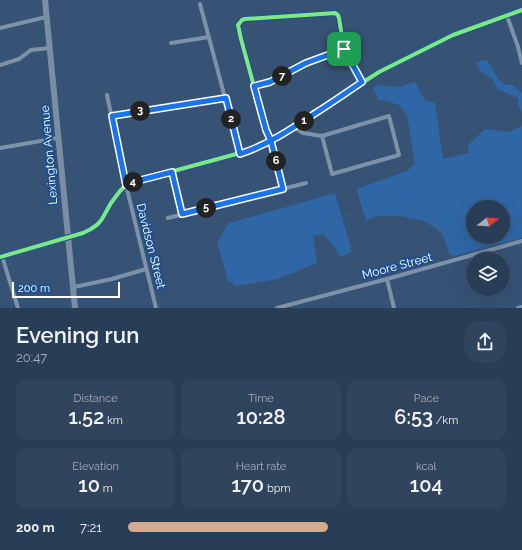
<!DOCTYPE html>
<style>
body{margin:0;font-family:Raleway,sans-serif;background:#30455d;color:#f1f3f6;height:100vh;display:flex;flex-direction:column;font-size:15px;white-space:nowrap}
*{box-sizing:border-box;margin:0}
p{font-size:13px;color:#a5aeba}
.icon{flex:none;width:22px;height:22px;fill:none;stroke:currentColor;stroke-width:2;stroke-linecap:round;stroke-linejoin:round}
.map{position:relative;height:308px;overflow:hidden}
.sheet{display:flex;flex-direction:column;background:#283e57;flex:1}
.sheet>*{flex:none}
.needle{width:26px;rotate:73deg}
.tools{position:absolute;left:466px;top:200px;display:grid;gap:8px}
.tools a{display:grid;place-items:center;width:44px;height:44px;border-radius:50%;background:#283e57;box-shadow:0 4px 16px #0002,0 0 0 1px #44576d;font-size:20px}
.scale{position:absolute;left:12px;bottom:10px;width:108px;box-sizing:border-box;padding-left:4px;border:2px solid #fff;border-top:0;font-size:11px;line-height:14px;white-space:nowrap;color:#fff;-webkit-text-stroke:3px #1b4f8f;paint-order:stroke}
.pin{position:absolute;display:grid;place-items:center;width:34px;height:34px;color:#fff;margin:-17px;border-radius:8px;box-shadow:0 2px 6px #0006}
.km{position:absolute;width:20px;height:20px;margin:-10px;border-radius:50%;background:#222;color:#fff;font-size:11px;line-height:20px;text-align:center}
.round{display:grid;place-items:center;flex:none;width:42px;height:42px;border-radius:16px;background:#30455d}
.summary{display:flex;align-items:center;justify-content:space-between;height:68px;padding:0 16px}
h1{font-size:22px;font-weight:600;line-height:30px}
.stats{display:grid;grid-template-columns:repeat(3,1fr);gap:6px;height:68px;padding:4px 16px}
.stats div{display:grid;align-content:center;border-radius:10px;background:#30455d;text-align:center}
.stats b{font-size:20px;font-weight:600}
.stats small{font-size:11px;font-weight:400}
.stats p{font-size:11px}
ul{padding:0 16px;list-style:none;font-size:13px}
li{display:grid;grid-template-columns:64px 48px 1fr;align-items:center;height:30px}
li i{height:10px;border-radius:5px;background:#d6ab8b}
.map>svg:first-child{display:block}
</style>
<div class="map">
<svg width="522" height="308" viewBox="0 0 522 308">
<rect width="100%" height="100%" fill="#365274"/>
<g fill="#2f66a5" fill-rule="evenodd">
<path d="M487,60L499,80L506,85H513L522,93V113L519,108L518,98L497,89L493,79L480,71L476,62Z"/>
<path d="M415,82L425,100L435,103L443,159L469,153L468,145L485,129L508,132L522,126V238L454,256L449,254L443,235L438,230L424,221L400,216H379L366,220L356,189L407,171L415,164L407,115L399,105L387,101L378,100L373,87L380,85L399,87ZM473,207H503V237H473Z"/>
<path d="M335,193L352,252L341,257L335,248L323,234L313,236L317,263L278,279L236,286L228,281L217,242L229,223L297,204Z"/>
</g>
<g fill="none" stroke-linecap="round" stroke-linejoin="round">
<g stroke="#3b618d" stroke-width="1">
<path d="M362,209C366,207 371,203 376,202C396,198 418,211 434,222C450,234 460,243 482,237"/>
<path d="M327,220C338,219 346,217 357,212"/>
<path d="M503,230L508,228L522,219"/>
</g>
<g stroke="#7d92a8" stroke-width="4">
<path d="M200,4L240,154"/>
<path d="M507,16L518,47L522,63"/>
<path d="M0,28L46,17"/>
<path d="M171,43L209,37"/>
<path d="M0,65L19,59L31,50L50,48"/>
<path d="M254,86L270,82L306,63L320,57L344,49"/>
<path d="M107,95L126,185L156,308"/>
<path d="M112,116L226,98"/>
<path d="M294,127L303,133L322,136L389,116L399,155L332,174L322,136"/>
<path d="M0,148L58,138"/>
<path d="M172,172L182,214"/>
<path d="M283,189L271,141L266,130L241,39L238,25L242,20L245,19L335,13L338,15L339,18L344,49L362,82"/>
<path d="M168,218L306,183"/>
<path d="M2,256L18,308"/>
<path d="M387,279L394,308"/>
<path d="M74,287L112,279L146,269"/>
<path d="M277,308L387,279L522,241"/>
<path d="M518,308L522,307"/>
</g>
<path stroke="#7d92a8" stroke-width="5.5" d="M0,257L83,233L91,229L98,224L102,219L111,203L120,191L126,185L133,182L251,150L271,141L294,127L379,72L453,35L522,10"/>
<path stroke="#798da4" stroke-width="6" d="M45,0L75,308"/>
<defs>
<g id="cycleway">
<path d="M283,189L271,141L266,130L241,39L238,25L242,20L245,19L335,13L338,15L339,18L344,49L362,82"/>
<path d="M0,257L83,233L91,229L98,224L102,219L111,203L120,191L126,185L133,182L251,150L271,141L294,127L379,72L453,35L522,10"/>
</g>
</defs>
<use href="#cycleway" stroke="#1b4f8f" stroke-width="6"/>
<use href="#cycleway" stroke="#7ce984" stroke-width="4"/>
</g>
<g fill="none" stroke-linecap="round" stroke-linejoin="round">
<defs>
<path id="route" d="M344,49L362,82C346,93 330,104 314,114C290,130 267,145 240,154L226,98L112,116L126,185L133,182L172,172L182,214L283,189L271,141L266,130L254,86L270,82L306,63L344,49"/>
</defs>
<use href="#route" stroke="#fff" stroke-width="8"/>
<use href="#route" stroke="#1a73e8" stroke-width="5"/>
</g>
<g text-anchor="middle" stroke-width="3.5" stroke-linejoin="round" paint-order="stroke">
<g font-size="12" fill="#fff" stroke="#1b4f8f">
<text transform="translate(49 155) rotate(-95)" y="4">Lexington Avenue</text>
<text transform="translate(151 246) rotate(76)" y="4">Davidson Street</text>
<text transform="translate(397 266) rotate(-15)" y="4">Moore Street</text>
</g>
</g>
</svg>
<div class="tools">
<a><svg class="needle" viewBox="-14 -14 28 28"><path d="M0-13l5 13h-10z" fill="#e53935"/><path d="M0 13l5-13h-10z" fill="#a5aeba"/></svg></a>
<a><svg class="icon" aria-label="layers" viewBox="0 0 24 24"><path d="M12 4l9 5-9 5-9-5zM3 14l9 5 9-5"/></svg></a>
</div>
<div class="scale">200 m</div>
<div class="pin" style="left:344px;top:49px;background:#1e9e55"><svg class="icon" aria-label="arrive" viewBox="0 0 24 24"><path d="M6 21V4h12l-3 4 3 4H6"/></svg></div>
<b class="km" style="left:304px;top:121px">1</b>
<b class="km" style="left:231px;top:119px">2</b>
<b class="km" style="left:140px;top:111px">3</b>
<b class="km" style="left:133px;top:182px">4</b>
<b class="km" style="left:206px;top:208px">5</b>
<b class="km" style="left:276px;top:161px">6</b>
<b class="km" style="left:282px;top:76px">7</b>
</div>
<section class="sheet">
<div class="summary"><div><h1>Evening run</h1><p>20:47</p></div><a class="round"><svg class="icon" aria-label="share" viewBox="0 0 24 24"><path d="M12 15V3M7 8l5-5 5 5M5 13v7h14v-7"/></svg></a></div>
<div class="stats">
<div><p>Distance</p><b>1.52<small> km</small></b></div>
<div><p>Time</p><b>10:28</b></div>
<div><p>Pace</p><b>6:53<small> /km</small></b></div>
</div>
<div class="stats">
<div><p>Elevation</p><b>10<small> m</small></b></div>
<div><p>Heart rate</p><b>170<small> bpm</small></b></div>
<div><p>kcal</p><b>104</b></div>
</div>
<ul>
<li><b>200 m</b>7:21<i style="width:53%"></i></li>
</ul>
</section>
